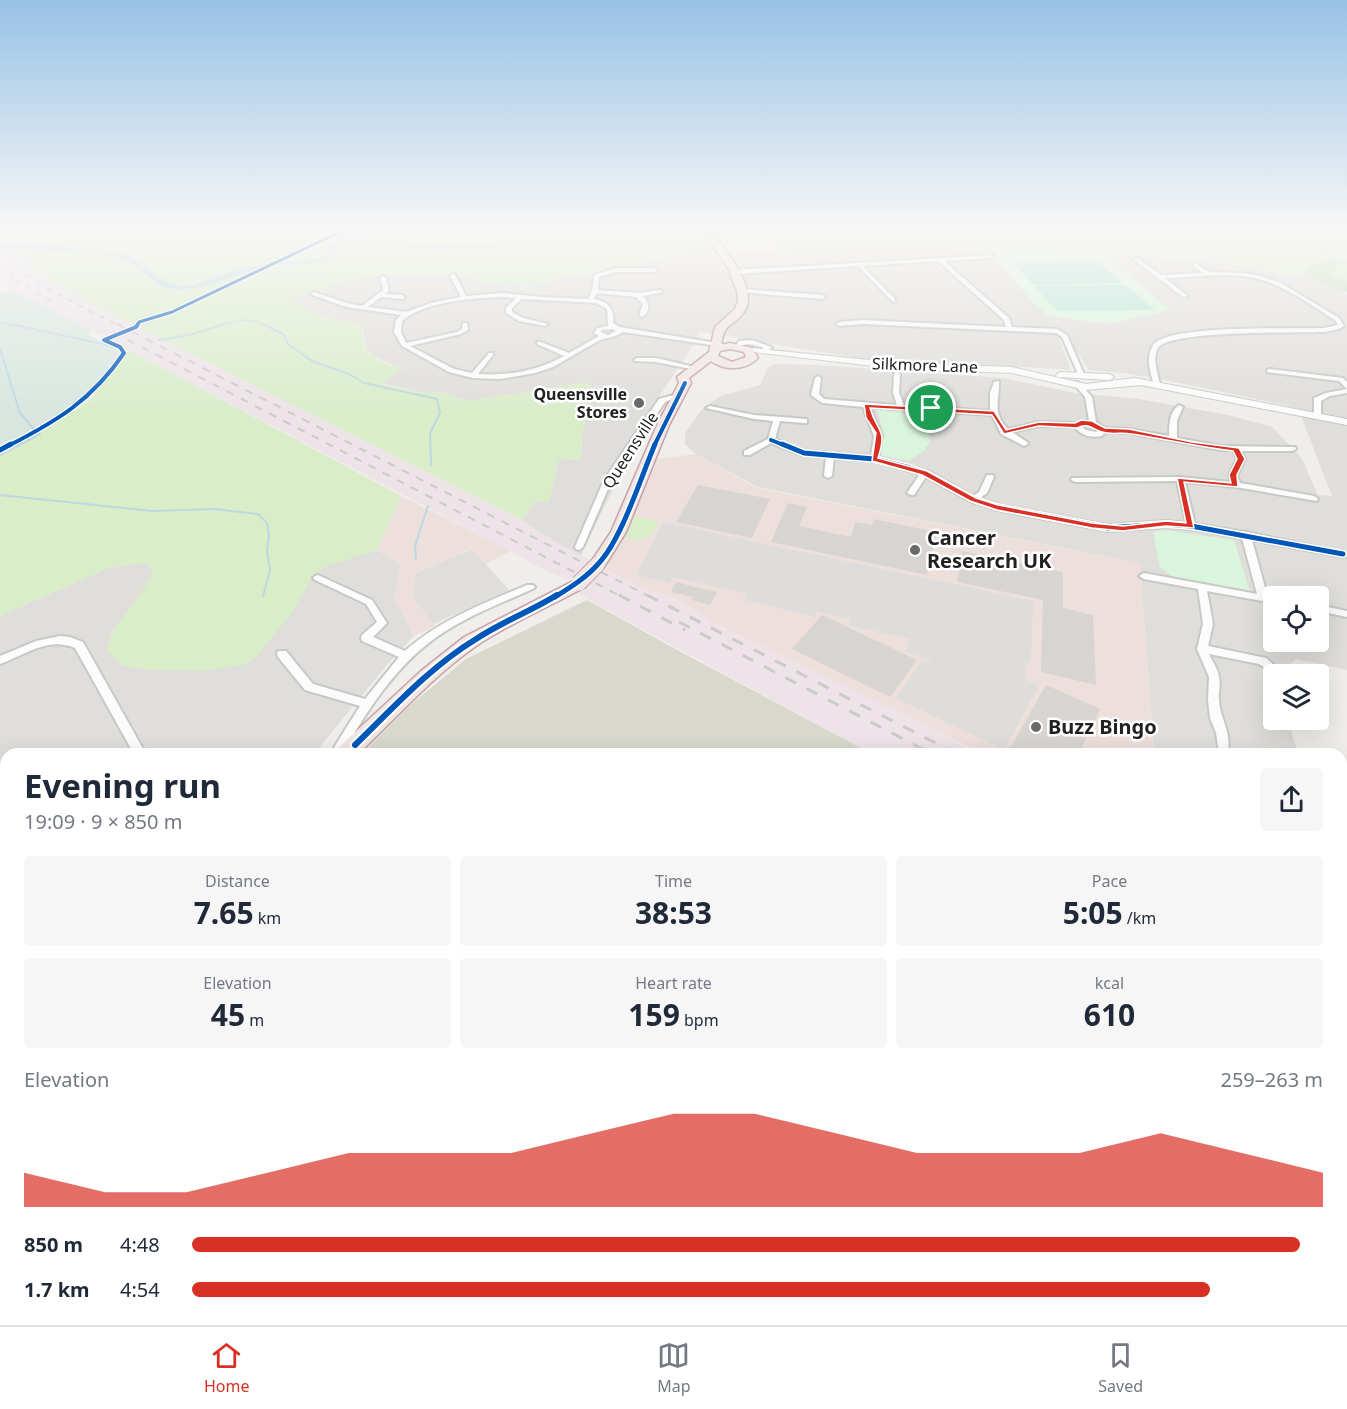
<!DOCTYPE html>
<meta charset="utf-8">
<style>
body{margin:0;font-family:"Noto Sans",sans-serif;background:#f6f6f7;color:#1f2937;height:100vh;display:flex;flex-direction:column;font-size:22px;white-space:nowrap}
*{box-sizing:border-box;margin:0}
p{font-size:20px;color:#747a83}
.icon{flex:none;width:33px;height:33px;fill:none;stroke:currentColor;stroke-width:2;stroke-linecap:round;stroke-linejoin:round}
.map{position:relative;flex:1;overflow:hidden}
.drawer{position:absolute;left:0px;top:748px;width:1347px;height:578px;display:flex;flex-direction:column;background:#fff;border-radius:18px 18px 0 0;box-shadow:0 6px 24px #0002}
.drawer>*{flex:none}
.fabs{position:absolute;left:1263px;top:586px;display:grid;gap:12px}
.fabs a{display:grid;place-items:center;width:66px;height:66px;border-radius:6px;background:#fff;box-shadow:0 6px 24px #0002;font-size:30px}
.pin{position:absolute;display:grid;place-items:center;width:51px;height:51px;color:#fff;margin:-26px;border:3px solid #fff;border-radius:50%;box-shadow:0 2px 6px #0007}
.round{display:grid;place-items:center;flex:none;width:63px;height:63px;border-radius:6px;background:#f6f6f7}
.overview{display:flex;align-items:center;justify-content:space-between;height:102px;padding:0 24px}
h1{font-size:33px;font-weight:700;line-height:45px}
.metrics{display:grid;grid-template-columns:repeat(3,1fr);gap:9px;height:102px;padding:6px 24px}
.metrics div{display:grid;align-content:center;border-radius:6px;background:#f6f6f7;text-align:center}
.metrics b{font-size:30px;font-weight:700}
.metrics small{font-size:16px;font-weight:400}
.metrics p{font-size:16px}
.chart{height:168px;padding:12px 24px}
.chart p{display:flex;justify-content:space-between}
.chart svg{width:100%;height:108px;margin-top:6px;fill:#d93025;opacity:.7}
ul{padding:0 24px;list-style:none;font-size:20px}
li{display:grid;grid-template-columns:96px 72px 1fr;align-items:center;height:45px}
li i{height:15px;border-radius:8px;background:#d93025}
.menu{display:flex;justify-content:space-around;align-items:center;height:84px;border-top:2px solid #e0e1e3;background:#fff;font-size:16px;color:#747a83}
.menu a{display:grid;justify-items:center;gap:3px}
.menu .active{color:#d93025}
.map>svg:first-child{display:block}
</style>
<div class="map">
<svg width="1347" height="1325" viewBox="0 0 1347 1325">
<rect width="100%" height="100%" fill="#f0eeea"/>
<g fill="#dfdedb" fill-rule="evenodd">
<path d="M979,240L992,248L991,253L1035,304L1106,324L1169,310L1101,252L1227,263L1287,275H1303L1347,295V670L1296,659L1278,675H1274V720H1288L1298,754H1154L1140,563L757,487L696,454L685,444V433L703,408L721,396L760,385L768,368L774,364L818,365L1003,378L1076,393L1139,399L1228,415L1272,427L1301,457L1318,495L1332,496L1298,408L1179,383L1124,373L1089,370L1061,329L1034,328L1057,333L1071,370L957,363H888L700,332L686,357L649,411L648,430L608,499L581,556L545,536L522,520L535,501H549L559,459L581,460L585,383L469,401L437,391L432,394L379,383L402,369L373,356L366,349L363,329L319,316L289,301L338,282L381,275L425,273L474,277L484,285L541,286L553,279L630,266L712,247L728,274L783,271L771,253ZM1274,597H1318V642H1274Z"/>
<path d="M472,549L509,590L433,624L414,599L415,573Z"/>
<path d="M377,550L401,565L394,598L414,636L386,666L314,754H6V1019L0,1023V616L108,568L147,562L153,572L146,589L111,634L313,576L324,567L342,559Z"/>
</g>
<g fill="#ede0dc">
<path d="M696,454L757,488L1140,563L1154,754H984L716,624L674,598L647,590L606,570L656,459Z"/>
<path d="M401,496L510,551L486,564L471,549L415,573L414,599L435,626L414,636L394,598L401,565L377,550Z"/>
<path d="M19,1320H505L507,1325H17Z"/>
</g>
<g fill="#ede3e8">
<path d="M0,246L3,250H14L38,273L86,301L136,325L110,335H100L13,290L0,279Z"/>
<path d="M141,328L522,520L545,536L590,560V562L572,579H565L547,571L110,340Z"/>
<path d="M606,570L647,590L674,598L716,624L931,728L978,754H872L578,594Z"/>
<path d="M1341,1003L1347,1008V1097L1341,1092Z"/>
</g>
<g fill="#dedddb">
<path d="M770,253L781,267L742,270L732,255Z"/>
<path d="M663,522L1033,601L1031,663H1026L1025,679L1039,686L1004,750L896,698L922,661L929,663L930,660L906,652L910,639L849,625L850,619L816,612L815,617L745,600L747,594L673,577L669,583L636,575Z"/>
<path d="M52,1320H217L218,1325H52Z"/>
</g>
<g fill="#d8d9cc">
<path d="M587,600L679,651L872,754H362L408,707L466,659Z"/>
<path d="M1341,1092L1347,1097V1319L1343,1325H507L505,1320H1341Z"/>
</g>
<g fill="#d9edc9">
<path d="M136,229H627C569,233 511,246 453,247C417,248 382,240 347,236L319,259L245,267L195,285L178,286L168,283L127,255L39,244L0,243V232Z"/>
<path d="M697,229C701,236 707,239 712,247L630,266L553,279L541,286L484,285L474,277C401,272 359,271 290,301L319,316L359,324C364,331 363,339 365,347C370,359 391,365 403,369L380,384L432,394L437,391L469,401L590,382C589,409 580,433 581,460L559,459L549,502L535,501L522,520L86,301L38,273L14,250H3L1,248L112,255L123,259L145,273L156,284L181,289L249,270L319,262L334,255L339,243L344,240L437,250L487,248L593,234Z"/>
<path d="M710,229H1347V281L1330,277L1332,271L1327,260L1322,263L1310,264L1303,275H1287L1227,263L1134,253L1044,247L992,248L979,240L777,253V240L719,242Z"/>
<path d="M129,350L401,496L377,550L324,567L313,576L291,614L256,657L245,664L205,671L138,669L121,665L107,649C114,620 141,600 153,572L147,562L108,568L0,616V453L46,429L89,401Z"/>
<path d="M633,516L657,521L658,523L651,536L638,541L623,536Z"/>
</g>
<path fill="#c8dfbf" d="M1330,259L1340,263L1330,277L1347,281V292H1341L1303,275L1310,264L1321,263Z"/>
<path fill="#d8e6df" d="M13,290L93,332L87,334L119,349L121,356L81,401L0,448V292Z"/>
<g fill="#d9f5db">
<path d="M1044,247L1101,252L1170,310L1107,324L1049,316L1035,304L991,253L992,248Z"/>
<path d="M877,410L927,416L930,442L924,451L909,461L881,455L884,435Z"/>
<path d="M1166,530L1234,540L1250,592L1173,577L1160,567L1153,532Z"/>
</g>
<g fill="#b5e7d6">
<path d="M1098,262L1123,283L1033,285L1012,263Z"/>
<path d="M1126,285L1155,310L1057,311L1034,286Z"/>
</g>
<path fill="#bed8e3" d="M627,229H674L593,234L487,248L437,250L344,240L339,243L334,255C318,267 294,264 275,266C239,270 204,295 167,288C157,286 152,278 145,273C135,265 124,259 112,255L0,248V243L39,244L127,255L168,283L178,286L195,285L245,267L319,259L324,256L335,239L347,236C382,241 417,248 453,247C511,246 569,233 627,229Z"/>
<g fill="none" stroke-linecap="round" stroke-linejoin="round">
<g stroke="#bed8e3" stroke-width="1.5">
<path d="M1070,229L1076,234"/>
<path d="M362,232L420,229"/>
<path d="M595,233C630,251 667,246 705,243"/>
<path d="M0,235L316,233"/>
<path d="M723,241L811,232L878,231L1027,233L1245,245L1347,240"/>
<path d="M1325,243L1347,248"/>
<path d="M1309,244L1347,264"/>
<path d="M0,322L17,326"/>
<path d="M220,326C237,320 250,317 266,326"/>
</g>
<g stroke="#bed8e3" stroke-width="2">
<path d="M10,324L112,346"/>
<path d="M263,324L283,334L288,344L312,361L349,374L364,383L437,399L440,413L430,433L431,465"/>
<path d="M159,340L189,335L225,324"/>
<path d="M0,349L20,413L33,428"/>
<path d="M0,455L40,434"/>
<path d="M0,495L152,511L214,509L258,514L267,523L269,536L267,551L270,570L263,596"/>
<path d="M416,559L415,546L428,506"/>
</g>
</g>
<g fill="#d7d4d1">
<path d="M698,485L770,499L752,538L676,522Z"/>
<path d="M788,503L807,507L799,526L851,537L855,522L872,525L874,519L936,532L927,575L771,542Z"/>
<path d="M962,551L1063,572V608L1093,615L1096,685L1041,672L1043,600L957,582Z"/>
<path d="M676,582L695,587L717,592L710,605L692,600L693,597L671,592Z"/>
<path d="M822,615L917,660L890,697L792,649Z"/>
<path d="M1046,685L1100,709L1079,754H1007Z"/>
</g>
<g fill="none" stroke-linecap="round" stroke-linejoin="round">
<defs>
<g id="minor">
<path d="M993,255L991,258L944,261L1009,318L1012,327L1057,329L1067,335L1084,374L1083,375L1078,374L1062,337L1056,333L863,324L839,326L836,324L839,322L863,320L1006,327L1004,320L938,261L863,266L895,299V301L893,302L858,266L735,274L732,272L735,270Z"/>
<path d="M1134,258H1138L1161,275L1203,273L1193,266L1195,263L1210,272L1242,273L1257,275L1279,282L1339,318L1344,326L1339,329L1324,332C1299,333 1169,330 1158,348C1152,358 1158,374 1160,385L1155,386C1150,375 1144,352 1156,342C1179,325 1291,329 1324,328L1338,325L1335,320C1312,306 1291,290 1266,281C1234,270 1199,277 1165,278L1188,296L1183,297L1134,260Z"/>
<path d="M616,268H655L658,270L655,272H616L599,277L598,290L638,293L660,290L663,292L643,296C650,303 651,312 642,317L639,315L643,304L636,297L597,293L594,299C608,301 615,309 613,323L619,327L723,344L725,345V347L623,332C613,338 608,337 598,341L553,367L535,373L500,379L473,378L449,372L402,346L394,332L396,320L401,315L346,307L310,294L313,292L347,303L362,306L383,290L380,278L383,276L386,278L389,291L385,294L402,295L405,297L402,299L381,297L368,307L406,312L431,303L461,297L450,276L453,274L456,276L466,296L504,293L542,297L588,299L592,291L594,275ZM504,297L516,298L506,308V313L519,321L545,326L548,324L523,318L512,312V308L522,299L596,303L607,309L608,326L597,328L594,333L599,336L569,353L541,342H537V344L564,356C537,371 509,376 478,374L493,355V353H489L472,373L454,369L410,346L461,334L468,330L467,323H463L462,329L457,332L406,343L401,332L402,321C425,301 474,298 504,297ZM613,329L616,331L608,335L601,332V330Z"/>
<path d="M742,289L822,295L825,297L822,299L740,292V290Z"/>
<path d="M752,340L771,347L772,348L765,352L762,350L764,348C754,345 747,342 739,347L736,345L739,341Z"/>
<path d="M637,358H656L699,368L696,370L656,362L635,361L634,360Z"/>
<path d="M1269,369L1343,378L1347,382V393L1330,396L1321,401V416L1314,418V398L1326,393L1347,389L1339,381L1267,372V370Z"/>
<path d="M897,372L900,374L899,393L904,405L990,411V393L994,382L999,381C1000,400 991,411 1008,429L1039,422L1076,423L1089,420L1085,397L1074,384L1077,382L1079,383L1092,397L1096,422L1105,428L1129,429L1169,436C1169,425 1169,412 1179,405L1183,407L1177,421V438L1221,446L1295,447L1296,449L1292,451H1241L1245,459L1237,475L1240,483L1314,496L1318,499L1317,501L1236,487L1185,482L1195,524L1246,532L1347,553L1346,556L1343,557L1252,540L1267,595L1275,597H1274V603L1207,591L1213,624L1208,646L1266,658L1279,669L1274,673L1259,664L1209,654C1212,661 1218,669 1219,677C1221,684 1218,693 1219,701C1220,718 1233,736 1227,752L1223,754L1219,752L1216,733L1210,718L1208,700L1209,677L1197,649L1203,624L1198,589L1144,579L1139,576L1144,573L1257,594L1242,538L1191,529L1166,527L1108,531L997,510L970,501L926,477L914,495H911L907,493L920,474L874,461L834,458L832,476L828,478L824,476L826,457L801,455L771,443L750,455H744V451L768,439L773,421L754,419L706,408L710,406L754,415L807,419V423H804L780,421L775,439L805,451L871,456L874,436L863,407L822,403L811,395L815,378L818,376L821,378L819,394L824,399L897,405L893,393L894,374ZM870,407L992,415L1001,434L1024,446L1028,444L1027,442L1012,432L1039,426L1075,427C1081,436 1091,438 1102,436L1105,432L1129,433L1221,450H1233L1237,459L1229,475L1231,482L1180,477L1072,478L1071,480L1075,482L1177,481L1186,523L1166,521L1108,525L999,505L980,498L987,493L994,477L993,475H987L979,492L973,496L928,471L878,458L882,436ZM1086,424L1095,426L1099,430L1096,432L1086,430L1081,426Z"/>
<path d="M674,395L680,396L665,402L612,480L583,547L579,550L576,549L575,547L604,480L659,399Z"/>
<path d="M318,575L372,600L387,623L373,637L405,651C440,620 484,603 527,585H533L535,587L533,589C501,603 467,616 438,636C395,666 367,711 342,754H330L360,706L305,690L278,657L277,654L278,651H286L313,684L365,699L399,657L362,641L361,638L362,635L377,622L366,604L315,580L313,578L315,576Z"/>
<path d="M1318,605L1347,611V617L1318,611Z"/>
<path d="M60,636L70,637L83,642L146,754H134L75,648C48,636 25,655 0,664V656L36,641Z"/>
<path d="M0,1018L6,1022V1051L0,1047Z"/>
<path d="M516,1320H536L538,1325H518Z"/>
<path d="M648,1320H672L669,1325H645Z"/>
<path d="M716,1320H807L804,1325H717Z"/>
<path d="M890,1320H910L912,1325H892Z"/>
</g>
<g id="tertiary">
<path d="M741,347L899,363L1012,367L1086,384L1135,378L1347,419V425L1141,385L1086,390L1012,373L899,369L744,351L740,349Z"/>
<path d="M1060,372L1110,374L1114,377L1110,380L1057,377L1056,375Z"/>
</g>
<g id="trunk">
<path d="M702,229H710C723,246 760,290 744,312C733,328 725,320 721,345L730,343L752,348L758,358C745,371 725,371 711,361L689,378L691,383L669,425L626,532L603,569H591L589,565L611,532L657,425L679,383L677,377L709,352L715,327L735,309L738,301L737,291L728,268ZM730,349L744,352L746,357L732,362L718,356L720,351Z"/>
<path d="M579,578L585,579L587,583L585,587C549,607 510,623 476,646C432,677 396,718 358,754H335L338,748L421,671L464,637Z"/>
<path d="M6,1266V1309L0,1311V1269Z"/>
</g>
</defs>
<use href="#minor" stroke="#c8c8c6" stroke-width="4"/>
<use href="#tertiary" stroke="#c8c8c6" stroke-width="2"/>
<use href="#trunk" stroke="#c6a1a9" stroke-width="3"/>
<use href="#minor" fill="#fdfcfc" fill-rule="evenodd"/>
<use href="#tertiary" fill="#fdfcfc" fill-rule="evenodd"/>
<use href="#trunk" fill="#f0e7e4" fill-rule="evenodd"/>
<g stroke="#cbcbcb" stroke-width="1.5" stroke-dasharray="6 6" stroke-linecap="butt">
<path d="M0,250C32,286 78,304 120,326"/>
<path d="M0,265L22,281"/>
<path d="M15,280L52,301"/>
</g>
<g stroke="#cbcbcb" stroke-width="2" stroke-dasharray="8 8" stroke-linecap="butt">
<path d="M117,324L650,597"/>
<path d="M113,332L622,597"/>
</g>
<g stroke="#cbcbcb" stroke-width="3" stroke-dasharray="12 12" stroke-linecap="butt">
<path d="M619,595L685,630"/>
<path d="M647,595L957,754"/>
<path d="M679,622L932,754"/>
</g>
<g stroke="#cbcbcb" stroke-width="5" stroke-dasharray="20 20" stroke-linecap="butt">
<path d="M1341,1028L1347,1033"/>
<path d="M1341,1050L1347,1055"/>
</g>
<defs>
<path id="trunk-bridge" d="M579,583L597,565"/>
</defs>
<use href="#trunk-bridge" stroke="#c6a1a9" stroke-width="17" stroke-linecap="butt"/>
<use href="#trunk-bridge" stroke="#f0e7e4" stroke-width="15"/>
<defs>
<path id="cycleway-far3" d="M137,326L139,322L172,312L346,229"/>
<g id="cycleway-far2">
<path d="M771,440L786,446"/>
<path d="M8,446C57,421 92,400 124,353L120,347L104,340L136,327L138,324"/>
<path d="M654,446L685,383"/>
</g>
<g id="cycleway-far1">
<path d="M782,444L804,453L874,459L910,468L925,473L973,499L997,507L1108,528L1166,524L1191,526L1343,554"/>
<path d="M0,450L11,444"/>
<path d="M555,597C571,587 587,577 599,563C622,538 641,477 655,444"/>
</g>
<path id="cycleway" d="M355,745C393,708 430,667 476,639C502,622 531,611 557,595"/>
</defs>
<use href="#cycleway-far3" stroke="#fff" stroke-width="5"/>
<use href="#cycleway-far2" stroke="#fff" stroke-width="6"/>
<use href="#cycleway-far1" stroke="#fff" stroke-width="8"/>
<use href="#cycleway" stroke="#fff" stroke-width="10"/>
<use href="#cycleway-far3" stroke="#0057b8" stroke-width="3"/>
<use href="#cycleway-far2" stroke="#0057b8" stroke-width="4"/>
<use href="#cycleway-far1" stroke="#0057b8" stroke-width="5"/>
<use href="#cycleway" stroke="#0057b8" stroke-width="6"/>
</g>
<linearGradient id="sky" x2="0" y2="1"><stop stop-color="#97c2e6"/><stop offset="0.55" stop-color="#f8f7f6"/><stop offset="1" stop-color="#f8f7f6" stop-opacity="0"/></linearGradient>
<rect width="1347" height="415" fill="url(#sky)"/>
<path fill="#d93025" stroke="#fff" stroke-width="1.5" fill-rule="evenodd" d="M864,404L994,411L1006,430L1039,422L1075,423L1081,420L1092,421L1105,428L1129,429L1192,442L1239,448L1245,459L1237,475L1238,487L1184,482L1194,528L1166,526L1123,531L1092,528L997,510L970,501L922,475L872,461L876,433L866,418ZM870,408L992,415L1004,434L1039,426L1077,428C1089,422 1091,429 1102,432C1111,435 1122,432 1131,434C1165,439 1199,447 1233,451L1237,459L1229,475L1231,483L1177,478L1186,523L1166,521L1123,526L1092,523L998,505L976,498L927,471L878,458C888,428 877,433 870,408Z"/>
<g fill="#696967" stroke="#fff" stroke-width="2">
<circle cx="639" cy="403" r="6"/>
<circle cx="915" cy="550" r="6"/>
<circle cx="1036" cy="727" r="6"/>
</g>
<g text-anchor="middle" stroke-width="5" stroke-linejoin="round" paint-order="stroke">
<g font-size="16" fill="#212121" stroke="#fff">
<text transform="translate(925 365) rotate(2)" y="6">Silkmore Lane</text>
<text transform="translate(630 450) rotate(-57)" y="6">Queensville</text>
</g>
<g font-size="16" font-weight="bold" fill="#212121" stroke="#fff" text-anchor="end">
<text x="627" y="400">Queensville<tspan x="627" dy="18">Stores</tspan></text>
</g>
<g font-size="20" font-weight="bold" fill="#212121" stroke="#fff" text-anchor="start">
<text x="927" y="545">Cancer<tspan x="927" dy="23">Research UK</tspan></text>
<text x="1048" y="734">Buzz Bingo</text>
</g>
</g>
</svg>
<div class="fabs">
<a><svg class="icon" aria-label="locate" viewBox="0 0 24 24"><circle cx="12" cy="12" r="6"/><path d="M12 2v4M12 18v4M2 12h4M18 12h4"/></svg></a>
<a><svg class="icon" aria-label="layers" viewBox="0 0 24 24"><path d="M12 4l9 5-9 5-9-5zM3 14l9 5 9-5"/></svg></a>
</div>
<div class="pin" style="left:931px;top:408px;background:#1e9e55"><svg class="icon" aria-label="arrive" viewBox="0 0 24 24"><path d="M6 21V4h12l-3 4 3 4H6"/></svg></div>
<section class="drawer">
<div class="overview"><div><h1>Evening run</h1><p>19:09 · 9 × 850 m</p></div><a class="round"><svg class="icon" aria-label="share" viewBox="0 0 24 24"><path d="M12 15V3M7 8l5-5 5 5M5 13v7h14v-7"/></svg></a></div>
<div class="metrics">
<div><p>Distance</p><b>7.65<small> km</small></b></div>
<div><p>Time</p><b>38:53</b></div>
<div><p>Pace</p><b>5:05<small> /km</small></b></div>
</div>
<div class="metrics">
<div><p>Elevation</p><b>45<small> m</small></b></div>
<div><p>Heart rate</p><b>159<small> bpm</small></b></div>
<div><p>kcal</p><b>610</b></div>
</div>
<div class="chart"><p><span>Elevation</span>259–263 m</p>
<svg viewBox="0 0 160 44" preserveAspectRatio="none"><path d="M0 44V30L10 38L20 38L30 30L40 22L50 22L60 22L70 14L80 6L90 6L100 14L110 22L120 22L130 22L140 14L150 22L160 30V44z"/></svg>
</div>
<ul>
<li><b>850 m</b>4:48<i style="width:98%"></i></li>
<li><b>1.7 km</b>4:54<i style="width:90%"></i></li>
</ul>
</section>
</div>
<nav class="menu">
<a class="active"><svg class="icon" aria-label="home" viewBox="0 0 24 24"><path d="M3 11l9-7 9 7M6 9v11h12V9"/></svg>Home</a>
<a><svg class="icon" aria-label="map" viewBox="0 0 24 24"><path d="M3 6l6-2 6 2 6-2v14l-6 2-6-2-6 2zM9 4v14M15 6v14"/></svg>Map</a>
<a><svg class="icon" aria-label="saved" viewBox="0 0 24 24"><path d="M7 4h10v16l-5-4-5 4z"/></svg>Saved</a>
</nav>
